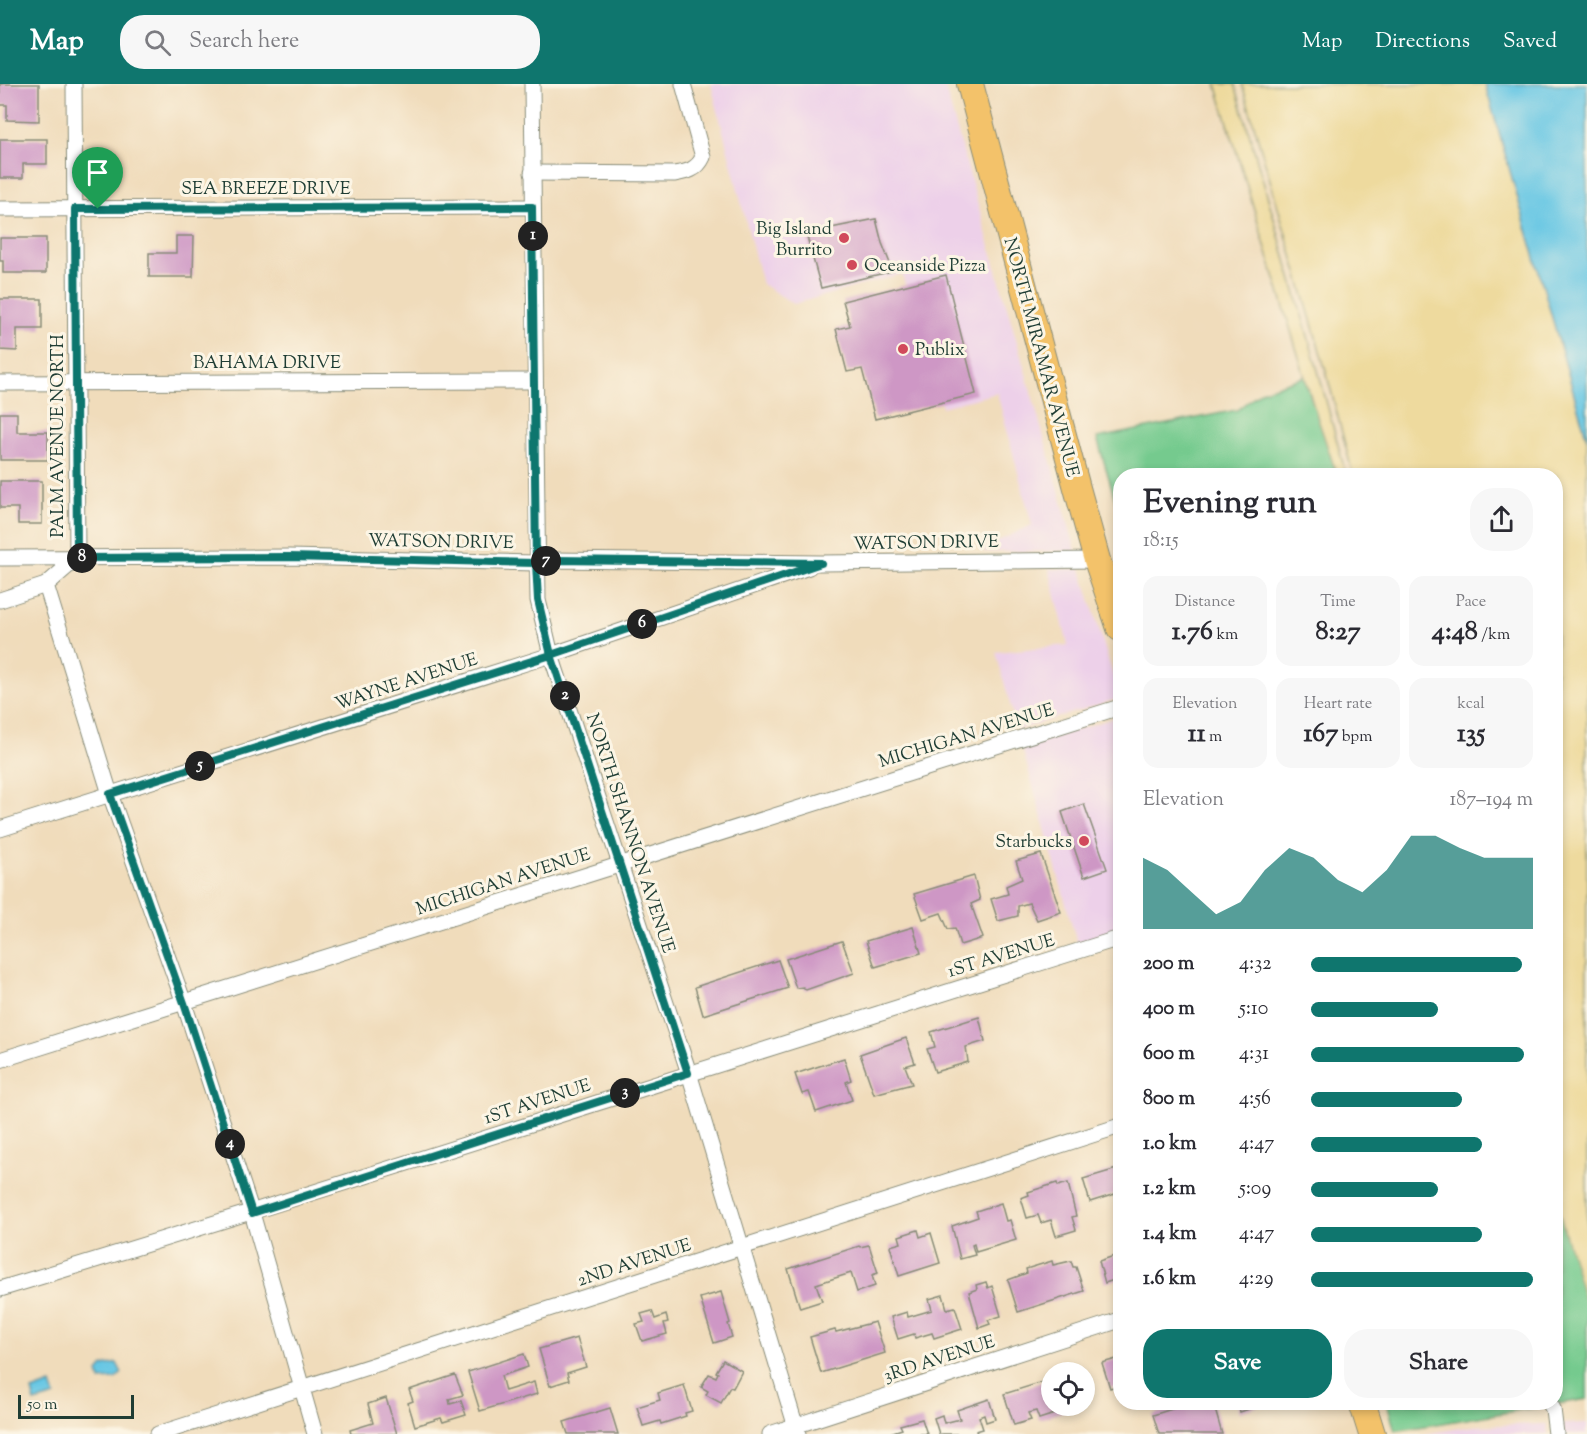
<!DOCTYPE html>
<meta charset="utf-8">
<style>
body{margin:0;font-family:"Sorts Mill Goudy",serif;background:#f7f7f7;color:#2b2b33;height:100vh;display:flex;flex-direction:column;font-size:22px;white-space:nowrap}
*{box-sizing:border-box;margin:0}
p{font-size:20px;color:#7c7c81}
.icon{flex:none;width:33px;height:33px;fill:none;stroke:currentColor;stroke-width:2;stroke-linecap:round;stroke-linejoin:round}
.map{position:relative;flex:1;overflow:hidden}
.panel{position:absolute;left:1113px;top:384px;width:450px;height:942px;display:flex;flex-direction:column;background:#fff;border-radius:24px;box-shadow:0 3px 9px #0003}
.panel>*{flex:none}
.controls{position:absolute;left:1041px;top:1278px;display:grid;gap:12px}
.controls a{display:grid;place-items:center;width:54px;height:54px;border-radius:50%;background:#fff;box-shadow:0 3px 9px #0003;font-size:30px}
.scale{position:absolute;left:18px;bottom:15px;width:116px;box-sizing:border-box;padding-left:6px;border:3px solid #1f3d34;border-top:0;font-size:16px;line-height:21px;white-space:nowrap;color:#1f3d34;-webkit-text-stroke:4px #fcf5e5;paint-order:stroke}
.pin{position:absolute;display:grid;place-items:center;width:51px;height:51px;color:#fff;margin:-62px -26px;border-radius:50% 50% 50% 0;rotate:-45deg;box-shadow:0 0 6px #0007}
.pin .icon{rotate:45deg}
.km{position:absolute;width:30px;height:30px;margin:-15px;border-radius:50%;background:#222;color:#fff;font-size:16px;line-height:30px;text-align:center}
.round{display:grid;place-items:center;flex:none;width:63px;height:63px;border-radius:24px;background:#f7f7f7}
.summary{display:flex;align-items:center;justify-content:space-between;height:102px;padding:0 30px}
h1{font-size:33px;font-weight:800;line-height:45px}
.figures{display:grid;grid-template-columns:repeat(3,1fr);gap:9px;height:102px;padding:6px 30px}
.figures div{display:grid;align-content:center;border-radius:15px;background:#f7f7f7;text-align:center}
.figures b{font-size:26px;font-weight:800}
.figures small{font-size:16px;font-weight:400}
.figures p{font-size:16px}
.chart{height:168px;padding:12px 30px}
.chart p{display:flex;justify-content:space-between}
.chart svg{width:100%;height:108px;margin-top:6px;fill:#0f766e;opacity:.7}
.primary-button{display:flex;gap:12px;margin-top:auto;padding:12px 30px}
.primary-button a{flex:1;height:69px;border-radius:24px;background:#0f766e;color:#fff;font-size:24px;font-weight:800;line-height:69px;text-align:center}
.primary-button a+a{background:#f7f7f7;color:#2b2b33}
ul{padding:0 30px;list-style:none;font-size:20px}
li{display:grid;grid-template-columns:96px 72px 1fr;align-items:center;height:45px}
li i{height:15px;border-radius:8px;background:#0f766e}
header{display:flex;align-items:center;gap:36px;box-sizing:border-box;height:84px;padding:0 30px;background:#0f766e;color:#fff}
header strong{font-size:28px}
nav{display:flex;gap:33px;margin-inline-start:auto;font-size:21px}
.search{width:420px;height:54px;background:#f7f7f7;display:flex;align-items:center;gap:15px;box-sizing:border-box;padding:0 21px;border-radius:24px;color:#7c7c81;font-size:22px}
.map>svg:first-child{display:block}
</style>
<header>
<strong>Map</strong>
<div class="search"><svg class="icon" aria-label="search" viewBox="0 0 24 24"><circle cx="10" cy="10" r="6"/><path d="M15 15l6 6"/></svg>Search here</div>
<nav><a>Map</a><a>Directions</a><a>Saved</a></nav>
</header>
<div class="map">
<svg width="1587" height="1350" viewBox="0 0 1587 1350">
<rect width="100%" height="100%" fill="#fcf5e5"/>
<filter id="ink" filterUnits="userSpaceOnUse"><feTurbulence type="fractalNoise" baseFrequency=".0167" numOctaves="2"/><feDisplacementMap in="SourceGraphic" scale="12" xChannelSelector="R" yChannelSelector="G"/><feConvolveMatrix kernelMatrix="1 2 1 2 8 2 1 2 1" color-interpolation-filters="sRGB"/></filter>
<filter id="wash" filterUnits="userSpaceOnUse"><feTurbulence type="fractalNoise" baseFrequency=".008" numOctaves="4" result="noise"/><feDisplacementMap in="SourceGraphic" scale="24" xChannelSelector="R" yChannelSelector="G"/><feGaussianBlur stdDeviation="1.35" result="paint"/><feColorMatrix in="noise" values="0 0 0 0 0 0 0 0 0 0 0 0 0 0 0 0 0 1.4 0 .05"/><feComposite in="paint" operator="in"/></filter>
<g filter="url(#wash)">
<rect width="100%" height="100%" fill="#f0dcbb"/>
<g fill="#edd0e9">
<path d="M711,0H944L1076,467L983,468L986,463L1032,441L997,309L942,323L902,190L794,220L762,200Z"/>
<path d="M1049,485H1081L1120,614L1017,646L996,568L1068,561Z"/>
<path d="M1120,632V845L1077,859L1022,663Z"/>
<path d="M1587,1339V1350H1564L1563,1340Z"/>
<path d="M1547,1340L1548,1350H1424L1473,1342Z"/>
</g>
<g fill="#74ca8e" stroke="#4a8461" stroke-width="1.5">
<path d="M1304,293L1337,391L1120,392V432L1097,354L1237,326L1261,307Z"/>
<path d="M1556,929L1587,1026V1315L1395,1347L1387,1319L1556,1318Z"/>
</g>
<g fill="#eeda9e" stroke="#868c69" stroke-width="1.5">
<path d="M1216,0H1235L1320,294L1346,391H1337L1314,323Z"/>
<path d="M1242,0H1485L1587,355V1225L1556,1118V392L1353,391L1327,291Z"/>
</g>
<g fill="#65c6e4" stroke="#42828c" stroke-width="1.5">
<path d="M1485,0H1587V355Z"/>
<path d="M117,1279L122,1289L115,1295L100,1296L98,1288L103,1282Z"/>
<path d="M51,1300L55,1312L35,1318L32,1307Z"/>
</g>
<g id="blocks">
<g fill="#ce97c5">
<path d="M0,0H39V37L7,36V21H0Z"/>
<path d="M0,55H47V80H23V94H0Z"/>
<path d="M876,135L882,159L893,187L821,204L806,149Z"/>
<path d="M176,152H194L193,193H149V169H176Z"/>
<path d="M0,154H46V189H3V177H0Z"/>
<path d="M946,191L976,310L875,335L862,285L847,288L836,245L850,242L843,217Z"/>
<path d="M0,215H42V245H17V267L0,266Z"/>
<path d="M0,329H17V348H48V376H0Z"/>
<path d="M0,397H42V440H18V424H0Z"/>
<path d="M1084,720L1107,785L1084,793L1062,728Z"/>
<path d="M1041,770L1061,828L1037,836L1029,819L1018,822V832L998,837L991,815L1008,810L1006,802L1022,795L1016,777Z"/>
<path d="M974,792L980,816L971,820L983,854L960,861L955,844L948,845L941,829L923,835L914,810Z"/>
<path d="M913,843L921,869L875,883L866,857Z"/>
<path d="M842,857L854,889L806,906L803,903L796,904L786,875Z"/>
<path d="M778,876L788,904L703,931L695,903Z"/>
<path d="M979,933L985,957L966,963L968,978L935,988L927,965L935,963L931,948Z"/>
<path d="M906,954L915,979L905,982L912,1000L874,1010L860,970Z"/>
<path d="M844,974L851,996L846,998L852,1016L816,1028L809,1008L802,1010L795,990Z"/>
<path d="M1120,1084V1121L1118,1122L1115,1110L1090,1118L1083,1095Z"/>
<path d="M1057,1099L1058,1102L1068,1099L1076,1132L1072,1133L1076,1146L1056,1152L1051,1136L1041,1139L1038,1131L1027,1134L1021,1114L1029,1111L1028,1108Z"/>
<path d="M1001,1119L1006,1137L1010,1136L1016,1156L976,1168L974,1160L972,1161L975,1171L960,1175L952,1142L978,1133L976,1127Z"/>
<path d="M918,1146L920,1153L931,1149L940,1179L899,1192L890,1162L901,1159L899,1152Z"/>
<path d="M869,1161L878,1189L872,1191L875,1202L857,1208L851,1189L816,1200L822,1217L800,1224L788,1185L859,1162L860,1163Z"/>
<path d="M1120,1170V1194L1105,1199L1099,1177Z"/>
<path d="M1052,1177L1053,1181L1071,1177L1073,1183H1076L1084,1207L1018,1228L1008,1196L1027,1189L1026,1185Z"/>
<path d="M986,1198L988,1204L992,1202L1001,1232L988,1236L990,1240L979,1244L969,1208L977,1205L976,1201Z"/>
<path d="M721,1208L730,1239L728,1240L732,1253L714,1259L700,1214Z"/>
<path d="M943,1211L947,1225L955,1223L962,1245L934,1254L932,1249L915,1254L914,1250L898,1255L891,1233L907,1228L908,1233L932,1226L929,1215Z"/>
<path d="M652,1227L655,1235L666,1231L668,1238L664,1239L667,1250L642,1257L636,1240L644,1238L641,1230Z"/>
<path d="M875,1238L885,1269L821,1289L810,1253L835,1246L836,1248Z"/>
<path d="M577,1254L586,1283L567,1289L569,1296L550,1302L539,1265Z"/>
<path d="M524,1270L528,1283L501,1292L505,1307L534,1298L537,1310L480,1327L468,1288Z"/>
<path d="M1120,1274V1301L1110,1304L1102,1279Z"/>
<path d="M723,1276L742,1287L733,1304L730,1303L721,1319L706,1311L708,1307L701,1303L709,1290L716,1293L718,1289L716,1288Z"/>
<path d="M455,1291L463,1311L449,1315L450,1320L461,1317L466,1331L443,1338L441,1334L415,1342L408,1319L413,1317L409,1306Z"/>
<path d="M1052,1295V1322H1062L1064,1327L1039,1335L1036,1327L1028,1329L1031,1336L1014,1341L1004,1310Z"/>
<path d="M684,1301L692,1327L685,1329L686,1332L661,1340L660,1337L643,1342L637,1323L660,1316L658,1309Z"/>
<path d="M386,1314L397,1350H351L350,1346L373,1339L368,1320Z"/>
<path d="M989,1315L995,1335L986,1338L984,1331L979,1333L983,1345L976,1347L977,1350H939L934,1334L942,1331L944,1339L960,1335L957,1326Z"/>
<path d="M1194,1318H1213L1222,1350H1159L1153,1331Z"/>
<path d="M1237,1318H1266L1267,1319L1240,1328Z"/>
<path d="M610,1324L618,1350H568L564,1338Z"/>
<path d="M922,1335L927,1350H887L902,1345L900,1341Z"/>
</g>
</g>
</g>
<g filter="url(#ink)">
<use href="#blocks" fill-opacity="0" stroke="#888c78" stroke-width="1.5"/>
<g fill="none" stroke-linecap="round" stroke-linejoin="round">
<defs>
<g id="street">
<path d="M74,0L77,474L46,501L110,710L184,919L252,1129L315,1350"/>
<path d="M532,0L538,516L551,571L689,989L798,1350"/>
<path d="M532,89L674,90C687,88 697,86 703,73L683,0"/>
<path d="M0,125L532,123"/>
<path d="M0,299L534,297"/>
<path d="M0,474L289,473L536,479L553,476L821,479L1097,476"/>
<path d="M0,516L46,501"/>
<path d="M0,745L551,571L809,483"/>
<path d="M0,976L1120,623"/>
<path d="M0,1205C375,1092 747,970 1120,854"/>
<path d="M1549,1318L1553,1325L1556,1350"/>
<path d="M158,1350L1120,1042"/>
<path d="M770,1350L1120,1236"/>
</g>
<g id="primary">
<path d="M970,0L1077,404L1097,476L1120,544"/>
<path d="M1362,1318L1372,1350"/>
</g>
</defs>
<use href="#street" stroke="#888c78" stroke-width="17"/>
<use href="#primary" stroke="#888c78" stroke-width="28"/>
<use href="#street" stroke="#fff" stroke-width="15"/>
<use href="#primary" stroke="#f3c26a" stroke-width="26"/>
</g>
</g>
<g fill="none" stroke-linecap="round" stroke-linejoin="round" filter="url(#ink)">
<defs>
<path id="route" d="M98,125L532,123L536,479L538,516L551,571L688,989L252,1129L184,919L110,710L551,571L821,479L553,476L536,479L289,473L77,474L75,125H98"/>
</defs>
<use href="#route" stroke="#fff" stroke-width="12"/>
<use href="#route" stroke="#0f766e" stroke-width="8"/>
</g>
<g fill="#d1495b" stroke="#fcf5e5" stroke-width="2">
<circle cx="844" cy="154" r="6"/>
<circle cx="852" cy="181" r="6"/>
<circle cx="903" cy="265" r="6"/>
<circle cx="1084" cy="757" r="6"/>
</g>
<g text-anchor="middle" stroke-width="6" stroke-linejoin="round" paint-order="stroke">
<g font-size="18" fill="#1f3d34" stroke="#fcf5e5">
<text x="266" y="110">SEA BREEZE DRIVE</text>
<text transform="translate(1042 273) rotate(75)" y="6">NORTH MIRAMAR AVENUE</text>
<text x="267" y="284">BAHAMA DRIVE</text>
<text transform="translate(57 352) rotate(-90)" y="6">PALM AVENUE NORTH</text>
<text transform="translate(441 457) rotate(1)" y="6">WATSON DRIVE</text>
<text transform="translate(926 458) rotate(-1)" y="6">WATSON DRIVE</text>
<text transform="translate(406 597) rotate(-18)" y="6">WAYNE AVENUE</text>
<text transform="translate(966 651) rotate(-17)" y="6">MICHIGAN AVENUE</text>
<text transform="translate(631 749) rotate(72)" y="6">NORTH SHANNON AVENUE</text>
<text transform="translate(503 797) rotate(-18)" y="6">MICHIGAN AVENUE</text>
<text transform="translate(1001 871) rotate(-17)" y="6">1ST AVENUE</text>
<text transform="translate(537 1017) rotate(-18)" y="6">1ST AVENUE</text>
<text transform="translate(634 1178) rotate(-18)" y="6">2ND AVENUE</text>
<text transform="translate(939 1274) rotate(-18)" y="6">3RD AVENUE</text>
</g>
<g font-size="18" fill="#1f3d34" stroke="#fcf5e5" text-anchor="end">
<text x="832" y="150">Big Island<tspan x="832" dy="21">Burrito</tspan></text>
<text x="864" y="187" text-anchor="start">Oceanside Pizza</text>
<text x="915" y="271" text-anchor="start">Publix</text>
<text x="1072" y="763">Starbucks</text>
</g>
</g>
</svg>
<div class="controls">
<a><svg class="icon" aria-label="locate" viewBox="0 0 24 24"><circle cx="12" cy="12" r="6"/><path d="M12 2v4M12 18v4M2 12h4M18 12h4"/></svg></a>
</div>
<div class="scale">50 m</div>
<div class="pin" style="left:98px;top:125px;background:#1e9e55"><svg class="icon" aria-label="arrive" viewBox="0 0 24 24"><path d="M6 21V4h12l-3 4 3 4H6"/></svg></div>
<b class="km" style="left:533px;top:152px">1</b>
<b class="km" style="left:565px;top:612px">2</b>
<b class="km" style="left:625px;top:1009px">3</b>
<b class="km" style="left:230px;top:1060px">4</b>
<b class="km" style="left:200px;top:682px">5</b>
<b class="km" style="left:642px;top:540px">6</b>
<b class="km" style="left:546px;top:477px">7</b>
<b class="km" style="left:82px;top:474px">8</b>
<section class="panel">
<div class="summary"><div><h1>Evening run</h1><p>18:15</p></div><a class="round"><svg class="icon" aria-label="share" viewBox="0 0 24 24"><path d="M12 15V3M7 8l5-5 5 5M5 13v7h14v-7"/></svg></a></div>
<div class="figures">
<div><p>Distance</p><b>1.76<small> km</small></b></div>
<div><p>Time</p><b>8:27</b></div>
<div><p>Pace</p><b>4:48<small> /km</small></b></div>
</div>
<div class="figures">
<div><p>Elevation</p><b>11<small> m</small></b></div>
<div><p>Heart rate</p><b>167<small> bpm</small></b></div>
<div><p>kcal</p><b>135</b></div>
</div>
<div class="chart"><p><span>Elevation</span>187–194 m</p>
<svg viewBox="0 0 160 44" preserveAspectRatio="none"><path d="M0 44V15L10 20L20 29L30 38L40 33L50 20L60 11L70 15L80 24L90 29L100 20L110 6L120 6L130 11L140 15L150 15L160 15V44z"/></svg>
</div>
<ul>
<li><b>200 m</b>4:32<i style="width:95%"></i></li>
<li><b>400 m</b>5:10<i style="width:57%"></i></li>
<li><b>600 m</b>4:31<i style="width:96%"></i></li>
<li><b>800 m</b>4:56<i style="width:68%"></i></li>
<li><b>1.0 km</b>4:47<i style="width:77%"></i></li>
<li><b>1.2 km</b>5:09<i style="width:57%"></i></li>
<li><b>1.4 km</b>4:47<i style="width:77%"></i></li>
<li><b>1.6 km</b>4:29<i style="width:100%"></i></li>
</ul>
<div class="primary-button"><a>Save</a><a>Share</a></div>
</section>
</div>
